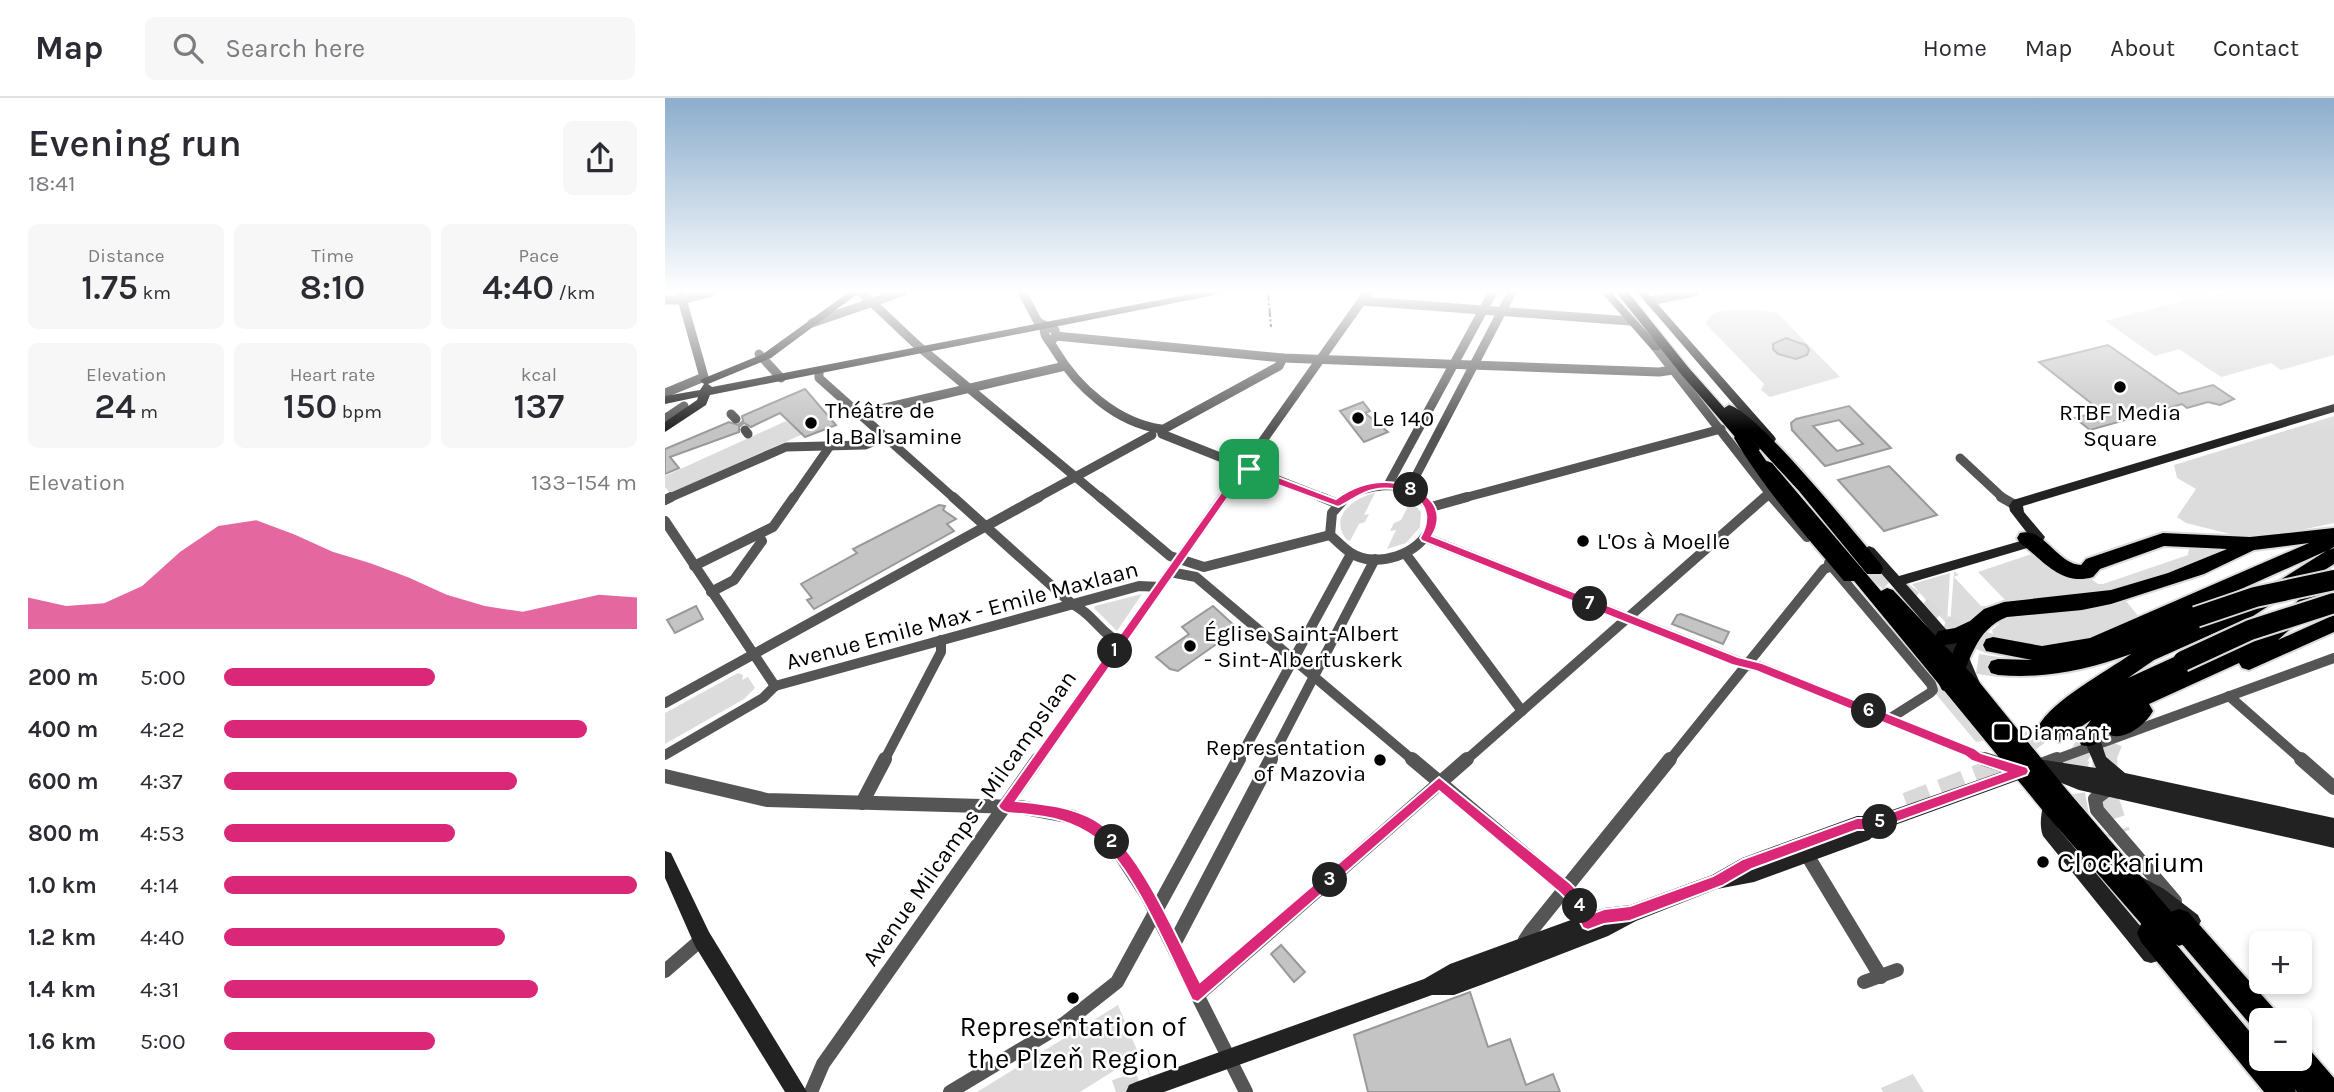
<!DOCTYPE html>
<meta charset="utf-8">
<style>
body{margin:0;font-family:Karla,sans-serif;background:#f7f7f7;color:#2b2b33;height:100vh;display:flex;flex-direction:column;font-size:26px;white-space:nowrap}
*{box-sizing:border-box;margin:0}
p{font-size:23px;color:#7c7c81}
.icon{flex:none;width:38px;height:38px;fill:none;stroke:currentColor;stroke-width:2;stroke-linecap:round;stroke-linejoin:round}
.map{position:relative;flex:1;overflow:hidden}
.details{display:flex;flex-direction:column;background:#fff;width:665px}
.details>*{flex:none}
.controls{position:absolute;left:1584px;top:833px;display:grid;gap:14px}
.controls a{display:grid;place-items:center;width:63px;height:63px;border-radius:10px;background:#fff;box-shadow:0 4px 10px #0003;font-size:35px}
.pin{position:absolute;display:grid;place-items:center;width:60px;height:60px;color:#fff;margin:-30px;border-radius:14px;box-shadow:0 4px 10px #0006}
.km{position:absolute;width:35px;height:35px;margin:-18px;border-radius:50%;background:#222;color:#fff;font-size:19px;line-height:35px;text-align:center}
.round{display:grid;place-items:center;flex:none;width:74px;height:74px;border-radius:10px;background:#f7f7f7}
.head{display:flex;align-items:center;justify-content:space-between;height:119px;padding:0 28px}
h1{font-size:38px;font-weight:600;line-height:52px}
.figures{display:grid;grid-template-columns:repeat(3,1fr);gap:10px;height:119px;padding:7px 28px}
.figures div{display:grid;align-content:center;border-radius:10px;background:#f7f7f7;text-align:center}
.figures b{font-size:35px;font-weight:600}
.figures small{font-size:19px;font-weight:400}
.figures p{font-size:19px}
.chart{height:196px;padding:14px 28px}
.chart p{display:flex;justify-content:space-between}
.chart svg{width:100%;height:126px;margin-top:7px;fill:#db2777;opacity:.7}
ul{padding:0 28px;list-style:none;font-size:23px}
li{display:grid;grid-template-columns:112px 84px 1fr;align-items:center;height:52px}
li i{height:18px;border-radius:9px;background:#db2777}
header{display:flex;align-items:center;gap:42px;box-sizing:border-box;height:98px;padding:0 35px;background:#fff;border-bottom:2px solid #e1e1e2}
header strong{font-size:33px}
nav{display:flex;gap:38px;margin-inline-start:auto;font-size:24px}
.search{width:490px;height:63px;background:#f7f7f7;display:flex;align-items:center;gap:18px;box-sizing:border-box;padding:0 24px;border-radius:10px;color:#7c7c81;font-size:26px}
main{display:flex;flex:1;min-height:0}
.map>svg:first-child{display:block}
</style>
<header>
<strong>Map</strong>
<div class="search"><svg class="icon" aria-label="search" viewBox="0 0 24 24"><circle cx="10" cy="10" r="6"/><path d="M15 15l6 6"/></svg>Search here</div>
<nav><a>Home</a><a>Map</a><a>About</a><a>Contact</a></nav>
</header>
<main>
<section class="details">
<div class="head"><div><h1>Evening run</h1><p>18:41</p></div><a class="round"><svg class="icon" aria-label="share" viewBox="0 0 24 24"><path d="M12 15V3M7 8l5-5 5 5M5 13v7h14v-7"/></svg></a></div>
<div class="figures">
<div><p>Distance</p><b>1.75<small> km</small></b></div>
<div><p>Time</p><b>8:10</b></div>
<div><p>Pace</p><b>4:40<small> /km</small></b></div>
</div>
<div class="figures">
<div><p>Elevation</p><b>24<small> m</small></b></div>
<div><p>Heart rate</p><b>150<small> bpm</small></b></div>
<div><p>kcal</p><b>137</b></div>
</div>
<div class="chart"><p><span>Elevation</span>133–154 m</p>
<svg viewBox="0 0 160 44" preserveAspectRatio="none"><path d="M0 44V33L10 36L20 35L30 29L40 17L50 8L60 6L70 11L80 17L90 21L100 26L110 32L120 36L130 38L140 35L150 32L160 33V44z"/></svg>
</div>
<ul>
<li><b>200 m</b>5:00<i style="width:51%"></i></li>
<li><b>400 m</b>4:22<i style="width:88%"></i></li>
<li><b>600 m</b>4:37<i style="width:71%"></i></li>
<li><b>800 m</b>4:53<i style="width:56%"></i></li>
<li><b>1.0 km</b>4:14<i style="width:100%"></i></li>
<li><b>1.2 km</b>4:40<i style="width:68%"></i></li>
<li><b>1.4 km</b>4:31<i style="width:76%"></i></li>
<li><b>1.6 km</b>5:00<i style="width:51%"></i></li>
</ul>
</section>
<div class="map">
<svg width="1669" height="994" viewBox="0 0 1669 994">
<rect width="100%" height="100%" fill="#fff"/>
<g fill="#dcdcdc" fill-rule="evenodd">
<path d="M1510,194H1536L1544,199L1563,194H1669V257L1616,272L1606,265L1556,279L1514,251L1490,258L1440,223L1520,202Z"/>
<path d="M1083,212L1111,214L1175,279L1105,299L1096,292L1099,286L1041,226C1046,208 1067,214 1083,212ZM1125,240L1138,245L1144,252L1142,257L1126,261L1110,254L1108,249L1110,244Z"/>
<path d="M1669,318V425L1631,433L1573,438L1521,425L1512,419L1531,391L1512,380L1509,367Z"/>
<path d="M121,323L138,336L5,395L0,389V378Z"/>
<path d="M710,395L699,417L704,416L700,424L694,426L685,443L682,442C663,419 688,400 710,395Z"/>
<path d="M746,402L756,414L755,429L741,445L722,451L731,432L725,433L729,425L736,422Z"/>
<path d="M1520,443L1574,450L1456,497L1475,520L1424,539L1372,549L1330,544L1327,532L1334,526L1336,508L1341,503L1313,474L1373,454C1388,471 1399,483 1422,478L1433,486H1438L1523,457L1524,450Z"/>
<path d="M1289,473L1294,477L1289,479L1316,508H1323L1321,514L1291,534L1285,527Z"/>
<path d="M1285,475L1282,525H1281L1247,486Z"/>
<path d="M477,496L452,533L429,510L430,508Z"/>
<path d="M73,575L78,577L77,582L83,579L90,590L79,601L0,646V615Z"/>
<path d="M1267,583L1273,584L1325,642L1311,644L1270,595Z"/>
<path d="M453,907L474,957L415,994H312Z"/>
<path d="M1248,976L1259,994H1218L1216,990Z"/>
</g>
<g fill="#c4c4c4" stroke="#999" stroke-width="2" fill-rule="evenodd">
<path d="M1121,240L1141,247L1144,252L1142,257L1131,261L1113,256L1108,251V246Z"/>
<path d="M1443,247L1514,296L1548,287L1569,301L1555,307L1543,304L1522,310L1517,306L1425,332L1410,320L1436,313L1374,264Z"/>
<path d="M140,291L171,327L140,339L115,315L86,329L79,325L74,329V334L5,359L14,370L0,376V351L64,324L73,327L78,323L77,318Z"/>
<path d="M698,304L705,313L700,315L723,334L699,344L675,313Z"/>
<path d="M1184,308L1226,350L1160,368L1127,332L1126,325L1131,321ZM1174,322L1198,346L1172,353L1148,328Z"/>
<path d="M1224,368L1272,417L1219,433L1173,382Z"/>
<path d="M274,407L280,408L278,412L291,421L282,426L289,433L149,511L142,502L147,500L136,486L192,455L188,451Z"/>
<path d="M31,508L38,521L10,535L2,522Z"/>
<path d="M548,508L573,531L513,573L505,571L491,559L524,536L517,529Z"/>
<path d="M1016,516L1064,534L1058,546L1007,526L1012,517Z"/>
<path d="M616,847L640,874L629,884L606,856Z"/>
<path d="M805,894L823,949L845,941L861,987L888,976L895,994H703L689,937Z"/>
</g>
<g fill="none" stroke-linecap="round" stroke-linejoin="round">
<g stroke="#d9d9d9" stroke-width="20" stroke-dasharray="20 10" stroke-linecap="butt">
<path d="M1209,471L1279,527L1328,547"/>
<path d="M1284,557L1301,564L1333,569"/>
<path d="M1339,663L1384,629"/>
<path d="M1411,663L1424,640"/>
<path d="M1440,663L1453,631"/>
</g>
<g stroke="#d9d9d9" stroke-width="25" stroke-dasharray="25 12" stroke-linecap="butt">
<path d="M1440,661L1439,696L1453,736"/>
<path d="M1242,707L1322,676L1342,661"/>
<path d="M1412,721L1406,687L1412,661"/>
<path d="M451,994L487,982"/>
</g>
<defs>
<g id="primary">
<path d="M951,194H963L1023,269L1093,348L1095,351L1093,354H1083L1015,275Z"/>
<path d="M1102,363L1107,365L1216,493L1222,490L1228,492L1315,585L1402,692L1521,831L1524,838L1521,845L1514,848L1506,844L1499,847L1492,844L1379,714L1097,371L1095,368Z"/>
<path d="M1608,961H1634L1655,986L1659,994H1632L1611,969Z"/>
</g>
<g id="highway">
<path d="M1064,307C1094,315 1191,437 1216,466L1218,471L1216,476H1202L1134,393L1086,341L1120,390L1195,478L1193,483H1179C1140,437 1100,392 1069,340L1071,336H1081L1056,312Z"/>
<path d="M1669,430V449L1664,452L1669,450V466L1588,518L1489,562L1463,580L1518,555L1525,557L1528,563L1519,572L1583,543L1622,513L1662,475L1669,473V491L1613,542L1669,517V534L1584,572L1577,570L1574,565L1484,606L1488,613C1481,626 1460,643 1445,637L1443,633C1435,643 1430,651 1416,647L1413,640L1426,622L1394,644L1376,635L1373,629C1387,602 1441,574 1466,556C1422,572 1381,581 1333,577L1326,575L1323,569L1326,563L1333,561L1367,562L1321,553L1318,547L1321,541L1328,539L1377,548L1425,540L1644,445L1589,452L1539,476L1446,506L1417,512L1342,519C1310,531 1305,565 1291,592L1284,595L1277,592L1274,586L1292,545L1280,547L1273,545L1270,539L1273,533L1290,530L1305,523L1319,511L1339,504L1446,492L1503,475L1562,451L1499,448L1435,471L1428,479C1396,489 1377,461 1355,445L1352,440L1355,435C1378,428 1392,466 1416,467L1421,461L1498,435L1585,439ZM1661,453L1574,508L1539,523L1541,519L1538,514L1527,513Z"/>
<path d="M1514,811L1523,814L1610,912L1613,922H1596V934L1590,932L1505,832L1501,823L1505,814Z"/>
<path d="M1485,822L1494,826L1596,947V961H1607L1627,984L1631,994H1599L1476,844L1472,835L1476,826Z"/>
<path d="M1634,947L1644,951L1669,980V994H1644L1624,971L1620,961H1634Z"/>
</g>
</defs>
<use href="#primary" stroke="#dbdbdb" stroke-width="3"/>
<use href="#highway" stroke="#dbdbdb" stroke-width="4"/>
<g stroke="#555" stroke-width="9">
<path d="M196,194L252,247L437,401"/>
<path d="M357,194L373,224L390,232L391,238L387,242"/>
<path d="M0,202H17L47,194"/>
<path d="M697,203L965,223"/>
<path d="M985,203L1029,194"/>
<path d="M147,225L237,194"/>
<path d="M379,228C378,239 385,243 390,252C412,289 452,325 496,331L497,336L575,367L584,365L585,371"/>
<path d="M391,238L618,260L994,274L1008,272"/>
<path d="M991,250L1102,392L1103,397L1098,401"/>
<path d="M94,256L116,280"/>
<path d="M154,273V280L290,401"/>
<path d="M0,295L39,279L15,194"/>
<path d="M66,316L71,321"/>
<path d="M194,316L400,268"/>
<path d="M1,320L19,308"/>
<path d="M80,332L83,336"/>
<path d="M497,332L614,268L618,260"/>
<path d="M1295,360L1339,401"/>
<path d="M582,365L703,194"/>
<path d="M581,373L585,371L661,401"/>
<path d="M723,387L828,194"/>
<path d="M744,391L847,194"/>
<path d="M1103,397L1110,401"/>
<path d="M2,401L121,349L200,347L220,339"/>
<path d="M128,401L165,348"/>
<path d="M370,401L487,337"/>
<path d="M557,401L577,373"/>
<path d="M679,401C700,387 739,380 758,401"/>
<path d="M795,401L1056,331"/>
</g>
<g stroke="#555" stroke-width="10">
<path d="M288,399L407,506C427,515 436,536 456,545"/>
<path d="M435,399L505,458L539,469L665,437"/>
<path d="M656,399L673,406"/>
<path d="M681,399L667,415L665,437C672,443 678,450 686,455C710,471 757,457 766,427C767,423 766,416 766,411L756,399"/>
<path d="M1107,399L1142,439"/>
<path d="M1336,399L1350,407"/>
<path d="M0,402L6,399"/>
<path d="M766,409L802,399"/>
<path d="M0,423L110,588"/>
<path d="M761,440L1082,567L1093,568L1325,663"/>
<path d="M740,455L857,613"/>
<path d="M1164,465L1266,586L1268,592L1265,595L1224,621"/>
<path d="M29,468L108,429L129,399"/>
<path d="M505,474L531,479L749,663"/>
<path d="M46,494L69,482L97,443L93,437"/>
<path d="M110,588L474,488L495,489"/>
<path d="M1564,598L1638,663"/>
<path d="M0,605L374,399"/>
<path d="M0,657L98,600L110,588"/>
<path d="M219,663L276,554V542"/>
<path d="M372,663L558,399"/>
<path d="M573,663L686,456"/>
<path d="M605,663L710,461"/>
<path d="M800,663L1100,399"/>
<path d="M1004,663L1159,471L1167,468"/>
<path d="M1387,663L1669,560"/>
</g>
<g stroke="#555" stroke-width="14">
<path d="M747,661L900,790L910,801L922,828"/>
<path d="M1319,661L1354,672"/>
<path d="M1636,661L1669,690"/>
<path d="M1376,667L1392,661"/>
<path d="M0,678L102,702L355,709L408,719L425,727L448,745L483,799L581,994"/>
<path d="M1443,691L1430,701L1432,712L1510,803"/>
<path d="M197,705L220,661"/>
<path d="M1142,757L1216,879"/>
<path d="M508,848L606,661"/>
<path d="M865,850L860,842L866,833L1005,661"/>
<path d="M0,873L37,841"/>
<path d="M1199,884L1232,872"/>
<path d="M533,897L802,661"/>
<path d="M146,994L158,966L373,661"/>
<path d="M285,994L400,925L452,884L574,661"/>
</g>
<g fill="#222" fill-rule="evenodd">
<path d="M184,194H195L106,260L43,286L47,289L535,194H555L550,197L45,297L41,307L0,334V324L32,302L33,299L0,306V298L35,292L39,286L35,283L37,281L98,256Z"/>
<path d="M936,194H946L995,248V252H987Z"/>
<path d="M972,194H982L1109,338L1111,341L1109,344H1101Z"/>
<path d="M1669,306V314L1358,408L1359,414L1380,439L1376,446L1241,486L1302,555L1317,590L1314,594L1309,596L1304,594L1291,562L1197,453L1204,448L1209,450L1234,478L1366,440L1345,413L1344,408L1348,402Z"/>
<path d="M1430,642L1436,644L1441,659L1460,675L1669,720V750L1414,692L1389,682L1387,677L1373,675L1216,732L1204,742L1089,784L1052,791L971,823L943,838L816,887L789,897H767L499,994H461L464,987L471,984L759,881L785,866L939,810L965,807L1047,777L1077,760L1192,718H1210L1373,661L1431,670L1422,649L1424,644Z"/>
<path d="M1386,700L1392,703L1394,708L1393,730L1493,849L1495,856L1493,863L1486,865L1479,863L1378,738C1374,728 1376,712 1380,703Z"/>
<path d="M0,753L6,755L44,834L142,994H120L30,848L0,780Z"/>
<path d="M1475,778L1499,791L1533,817L1536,823L1533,829L1527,832L1521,829C1510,821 1470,795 1466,787L1469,781Z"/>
</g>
<use href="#primary" fill="#000" fill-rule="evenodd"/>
<use href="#highway" fill="#000" fill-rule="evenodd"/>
<path stroke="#000" stroke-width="2" d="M944,194L958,210"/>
<path stroke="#000" stroke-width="2" stroke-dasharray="9 2.5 2 2.5" stroke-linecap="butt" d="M603,194L606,229"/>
<defs>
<g id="highway-bridge">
<path d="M1531,519L1590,499L1669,482"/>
<path d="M1518,563L1585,532L1669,505"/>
</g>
</defs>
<use href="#highway-bridge" stroke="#dbdbdb" stroke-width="24" stroke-linecap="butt"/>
<use href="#highway-bridge" stroke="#000" stroke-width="20"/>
</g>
<linearGradient id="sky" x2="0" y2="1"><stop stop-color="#8cadcc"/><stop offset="0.58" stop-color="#fff"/><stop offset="1" stop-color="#fff" stop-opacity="0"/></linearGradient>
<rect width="1669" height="333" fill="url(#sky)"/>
<path fill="#db2777" stroke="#fff" stroke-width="2" fill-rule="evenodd" d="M584,368L671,401C685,390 704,383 722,384C752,385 786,406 767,438L1073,559L1097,565L1309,650L1316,655L1362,669L1364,673L1362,677L1210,732H1192L1087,771L1057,788L965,823L939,826L923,832L918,830L905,805L895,795L774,693L533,904L527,902C506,860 468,768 432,741C408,723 386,719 357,716C348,715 338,717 333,708L573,371ZM580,375L673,409C685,404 694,395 708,392C740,385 776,405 755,440L757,443L1067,567L1091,573L1300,658L1307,663L1340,674L1210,720H1192L1078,761L1048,778L965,808L939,811L926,816L915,795L905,785L774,679L535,884C510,837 475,750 430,722C405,708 379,706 351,703Z"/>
<g fill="#000" stroke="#fff" stroke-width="2.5">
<circle cx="1455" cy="289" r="7"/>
<circle cx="693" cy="320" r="7"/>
<circle cx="146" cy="325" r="7"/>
<circle cx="918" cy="443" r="7"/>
<circle cx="525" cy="548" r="7"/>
<rect x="1328" y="625" width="18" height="18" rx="3.5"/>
<circle cx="715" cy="662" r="7"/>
<circle cx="1378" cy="764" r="7"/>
<circle cx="408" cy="900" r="7"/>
</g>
<g text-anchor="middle" stroke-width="5" stroke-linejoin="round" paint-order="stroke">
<g font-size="23" fill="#000" stroke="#fff" text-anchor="start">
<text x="160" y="320">Théâtre de<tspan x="160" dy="26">la Balsamine</tspan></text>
<text x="1455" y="322" text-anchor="middle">RTBF Media<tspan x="1455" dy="26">Square</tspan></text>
<text x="707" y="328">Le 140</text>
<text x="932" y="451">L'Os à Moelle</text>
<text x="539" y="543">Église Saint-Albert<tspan x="539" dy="26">- Sint-Albertuskerk</tspan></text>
<text x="1353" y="642">Diamant</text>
<text x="701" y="657" text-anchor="end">Representation<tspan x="701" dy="26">of Mazovia</tspan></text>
</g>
<g font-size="23" fill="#000" stroke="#fff">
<text transform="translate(297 517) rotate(-15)" y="8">Avenue Emile Max - Emile Maxlaan</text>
<text transform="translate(304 720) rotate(-55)" y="8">Avenue Milcamps - Milcampslaan</text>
</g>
<g font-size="28" fill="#000" stroke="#fff" text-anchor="start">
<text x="1392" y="774">Clockarium</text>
<text x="408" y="938" text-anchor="middle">Representation of<tspan x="408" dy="32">the Plzeň Region</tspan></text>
</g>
</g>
</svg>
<div class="controls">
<a>+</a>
<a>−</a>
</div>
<div class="pin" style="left:584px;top:371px;background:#1e9e55"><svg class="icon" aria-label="arrive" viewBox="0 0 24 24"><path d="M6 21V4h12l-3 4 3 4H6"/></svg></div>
<b class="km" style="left:450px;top:553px">1</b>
<b class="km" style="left:447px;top:744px">2</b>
<b class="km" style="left:665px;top:782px">3</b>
<b class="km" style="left:915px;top:808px">4</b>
<b class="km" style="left:1215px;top:724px">5</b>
<b class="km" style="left:1204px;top:613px">6</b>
<b class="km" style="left:925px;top:506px">7</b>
<b class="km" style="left:746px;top:392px">8</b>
</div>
</main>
